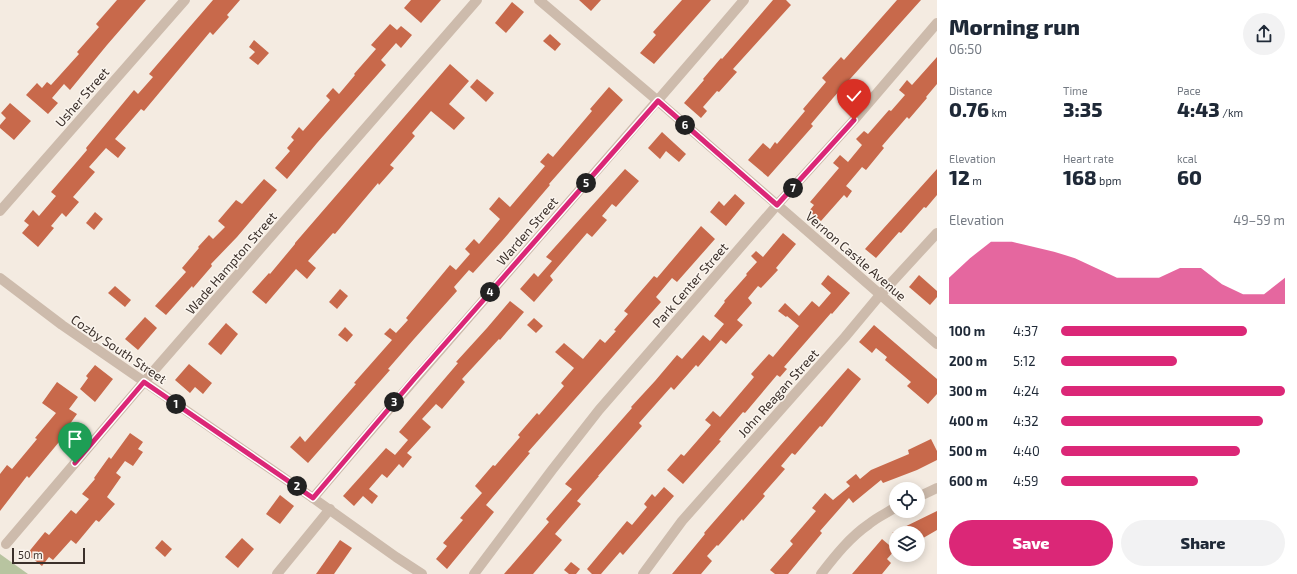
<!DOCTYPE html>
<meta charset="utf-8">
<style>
body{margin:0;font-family:"Exo 2",sans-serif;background:#f2f2f3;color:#1f2937;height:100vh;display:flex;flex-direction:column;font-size:15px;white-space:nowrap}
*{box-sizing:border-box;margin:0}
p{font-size:13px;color:#747a83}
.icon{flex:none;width:22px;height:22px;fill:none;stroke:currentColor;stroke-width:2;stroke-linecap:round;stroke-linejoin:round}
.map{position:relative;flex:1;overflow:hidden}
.panel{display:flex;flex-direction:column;background:#fff;width:360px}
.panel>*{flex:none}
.tools{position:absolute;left:889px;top:482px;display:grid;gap:8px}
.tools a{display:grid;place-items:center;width:36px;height:36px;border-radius:50%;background:#fff;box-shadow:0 2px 10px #0003;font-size:20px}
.scale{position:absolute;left:12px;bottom:10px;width:73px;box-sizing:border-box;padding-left:4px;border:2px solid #3b302b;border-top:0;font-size:11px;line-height:14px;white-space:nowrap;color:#3b302b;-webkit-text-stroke:3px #fbf5ee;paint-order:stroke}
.pin{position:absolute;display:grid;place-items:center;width:34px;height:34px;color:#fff;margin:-41px -17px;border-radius:50% 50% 50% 0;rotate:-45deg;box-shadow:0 0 4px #0007}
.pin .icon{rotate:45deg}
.km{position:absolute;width:20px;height:20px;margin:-10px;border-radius:50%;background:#222;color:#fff;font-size:11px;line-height:20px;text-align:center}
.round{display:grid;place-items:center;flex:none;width:42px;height:42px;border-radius:21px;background:#f2f2f3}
.headline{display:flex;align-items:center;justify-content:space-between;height:68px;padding:0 12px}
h1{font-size:22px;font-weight:800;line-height:30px}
.figures{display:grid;grid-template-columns:repeat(3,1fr);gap:6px;height:68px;padding:4px 12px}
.figures div{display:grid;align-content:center}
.figures b{font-size:20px;font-weight:800}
.figures small{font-size:11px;font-weight:400}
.figures p{font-size:11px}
.chart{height:112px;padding:8px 12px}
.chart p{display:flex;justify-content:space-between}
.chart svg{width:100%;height:72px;margin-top:4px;fill:#db2777;opacity:.7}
.cta{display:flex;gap:8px;margin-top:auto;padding:8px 12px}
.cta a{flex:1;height:46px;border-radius:24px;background:#db2777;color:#fff;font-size:16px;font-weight:800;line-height:46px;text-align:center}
.cta a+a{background:#f2f2f3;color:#1f2937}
ul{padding:0 12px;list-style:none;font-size:13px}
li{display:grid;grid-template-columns:64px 48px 1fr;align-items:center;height:30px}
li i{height:10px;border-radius:5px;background:#db2777}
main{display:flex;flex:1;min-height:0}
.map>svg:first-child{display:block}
</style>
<main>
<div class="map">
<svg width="937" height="574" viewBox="0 0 937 574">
<rect width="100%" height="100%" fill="#f4ebe1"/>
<path fill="#b8c4a0" d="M0,554L28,574H0Z"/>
<g fill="#c8694b">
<path d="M117,0H146L107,45L70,90L64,84L52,98L58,103L48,114L26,95L37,83L42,88L47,82L51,85L79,54L77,52L99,27L96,24Z"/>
<path d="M213,0H240L227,15L229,17L213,35L210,32L144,111L141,109L115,139L126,148L118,158L106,148L89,167L95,172L73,197L79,202L66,217L62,213L51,226L54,228L38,247L22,233L29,225L24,221L33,210L39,216L56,196L51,192L87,150L86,148L134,90L138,94L153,77L149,74Z"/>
<path d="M411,0H441L421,23L404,8Z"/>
<path d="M579,0H601L591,11Z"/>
<path d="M682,0H711L654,64L640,53L656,35L653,32Z"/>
<path d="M773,0H786L791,5L733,69L737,72L719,92L717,91L703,107L707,111L701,118L684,103L704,80L703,79L721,58L722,59Z"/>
<path d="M897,0H921L833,98L811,124L813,126L768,177L748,160L763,143L770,149L775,142L777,144L805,111L803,109L826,82L822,78L841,57L844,60Z"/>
<path d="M512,2L524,12L506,33L495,23Z"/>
<path d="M390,24L397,30L401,26L412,35L401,48L396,43L381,60L386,65L317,143L287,179L275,168L290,151L287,148L294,140L291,137L299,127L303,131L330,100L326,96L333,88L339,94L355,75L354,74L376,49L371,45Z"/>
<path d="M550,34L561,44L555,51L543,41Z"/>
<path d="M254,40L269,53L258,65L249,58L255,52L249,47Z"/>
<path d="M937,57V84L926,97L927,98L909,119L907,117L882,146L884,148L866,170L862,167L846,186L852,191L847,198L844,195L821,221L809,211L814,205L810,202L839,168L833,163L840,155L848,162L862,145L856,139L864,131L868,134L889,110L891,111L905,95L899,90L907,80L912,85Z"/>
<path d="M450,64L469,81L449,104L465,118L454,130L431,111L412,133L415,136L390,165L394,168L379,185L378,183L335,234L333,233L308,261L316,268L307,279L296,269L266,304L252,292L269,273L270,274L295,244V243Z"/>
<path d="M477,79L494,93L486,102L470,87Z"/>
<path d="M609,87L623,100L549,184L550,185L502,241L473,273L469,270L454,287L457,291L414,339L388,369L390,370L308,463L290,447L300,436L305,442L356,384L354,383L392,340L384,334L390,328L396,333L408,320L406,318L450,265L456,270L470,254L465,249L474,239L479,244L500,219L489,209L499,197L510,207L545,166L540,162L548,153L553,157L592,111L590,109Z"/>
<path d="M10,103L31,121L14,140L0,128V125L6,118L1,113Z"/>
<path d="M662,132L686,154L679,162L666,151L660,159L648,148Z"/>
<path d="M625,169L639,181L616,207L612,204L602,216L607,220L592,237L587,233L550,276L553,280L534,302L520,289L534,273L538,277L552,261L546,257Z"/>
<path d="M937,169V195L926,208L924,207L901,233L899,232L876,258L865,249Z"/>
<path d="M264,179L277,190L237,237L211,264L212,266L193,288L192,286L166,315L155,306L186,272L182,268L199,248L198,247L209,235L213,239L225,227L218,221L236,200L242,204Z"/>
<path d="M735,194L745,203L726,226L710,212L719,201L724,206Z"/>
<path d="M95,212L103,219L94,230L86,223Z"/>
<path d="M701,226L715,239L677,282L672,278L656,297L661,302L528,452L530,453L486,505L494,512L447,569L436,559L447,546L443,543L463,520L460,518L482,493L475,486L493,465L495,466L520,437L518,435L537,413L539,415L564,386L561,383L574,368L555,352L564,343L583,359L600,339L605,343L616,331L614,330L628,314L624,311L635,298L654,276L657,278Z"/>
<path d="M783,233L796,244L776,268L778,270L761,288L758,286L748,298L752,303L737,320L743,325L726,344L721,340L698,367L696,365L674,390L671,387L639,423L642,426L598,476H599L577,501L581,504L555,534L562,540L533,574H504L549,522L546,519L572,489L565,484L632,408L631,407L655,381L677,355L682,359L703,335L710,341L724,324L714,316L725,302L724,301L747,275L746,274L757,262L751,256L756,251L763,257Z"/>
<path d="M828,275L850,293L832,314L831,313L784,367L787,369L780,377L777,375L745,413L743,412L719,440L721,441L683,484L667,470L681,454L684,456L711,425L705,420L713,411L720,417L754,377L751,374L769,354L773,357L799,326L787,316L786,317L778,311L785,303L799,316L812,301L819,307L831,293L821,284Z"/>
<path d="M919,275L937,291V297L930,305L909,287Z"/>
<path d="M115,286L131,300L125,307L108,293Z"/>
<path d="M340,289L348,296L337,309L329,302Z"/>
<path d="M510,301L524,312L500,340L499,339L462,379L465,382L442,409L436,404L422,419L431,427L407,453L412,457L403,468L399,464L387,478L382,474L369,489L378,496L372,504L363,496L354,506L343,496L386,448L395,455L408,440L399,432L458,363L456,362L487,328Z"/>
<path d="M145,317L157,328L138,350L125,339Z"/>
<path d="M534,318L543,326L536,333L527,325Z"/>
<path d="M226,323L238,334L221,355L208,344Z"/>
<path d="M874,325L937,379V394L928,404L907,386L911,382L885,360L887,357L876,348L872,353L859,342Z"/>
<path d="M345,327L353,335L347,342L338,335Z"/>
<path d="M189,364L212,383L203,394L195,387L190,393L175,380Z"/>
<path d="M95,365L113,379L95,402L80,389L88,378L86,376Z"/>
<path d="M848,368L861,379L822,427L820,426L795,455L792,453L781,466L785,469L763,494L765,496L743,521L742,519L718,546L717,545L707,556L712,561L701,574H672L705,534L704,533Z"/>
<path d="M57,382L78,397L69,409L77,414L67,428L69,430L29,478L27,476L0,511V474L7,465L12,469L37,439L35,438L56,413L42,403Z"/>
<path d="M130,433L143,442L138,449L143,452L133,466L125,461L116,473L121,477L107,497L115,504L99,522L96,520L76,544L71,540L53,560L49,557L42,566L27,554L45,532L49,535L71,510L76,514L89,499L82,494L95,479L94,478L109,457L111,459Z"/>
<path d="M931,439L937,451V460L917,470L883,483L881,480L853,503L849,498L820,531L822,533L788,574H775L770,570L793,544L790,541L816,511L812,508L825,493L833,500L850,486L846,482L856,474L860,479L871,470L909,454L908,450Z"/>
<path d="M664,487L674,496L623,555L620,552L601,574H592L587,569L627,521L632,525L647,507L644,504L652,494L655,497Z"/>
<path d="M280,495L294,506L280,524L266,514Z"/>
<path d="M937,511V530L918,541V533H892Z"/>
<path d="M242,538L254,549L238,568L225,557Z"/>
<path d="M882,539L895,550L887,559L891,563L882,574H852Z"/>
<path d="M162,540L172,549L165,557L155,548Z"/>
<path d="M340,540L352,548L334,574H316Z"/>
<path d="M571,562L580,569L576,574H569L564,570Z"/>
</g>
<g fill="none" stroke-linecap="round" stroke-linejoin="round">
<g stroke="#cdbbac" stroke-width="10">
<path d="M539,0L658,101L937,344"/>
<path d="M0,211L185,0"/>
<path d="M0,278L62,325L313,498L396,557L422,574"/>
<path d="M918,497L937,488"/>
<path d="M313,498C455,330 602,167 744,0"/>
<path d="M6,544L144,382L477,0"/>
<path d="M277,574L330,509"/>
<path d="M474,574L552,470L599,410L777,205L854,120L937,23"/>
<path d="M643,574L682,521L845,337L880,295L937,233"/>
<path d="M821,574C835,556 850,537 869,524C877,517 887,513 896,507"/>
</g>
</g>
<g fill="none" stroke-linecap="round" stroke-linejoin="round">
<defs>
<path id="route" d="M75,463L144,382L313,498L415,378L658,101L777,205L854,120"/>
</defs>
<use href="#route" stroke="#fff" stroke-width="8"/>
<use href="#route" stroke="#db2777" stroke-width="5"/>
</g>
<g text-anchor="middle" stroke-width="3" stroke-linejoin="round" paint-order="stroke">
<g font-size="13" fill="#3b302b" stroke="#fbf5ee">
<text transform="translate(82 97) rotate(-49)" y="5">Usher Street</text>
<text transform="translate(527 231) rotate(-49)" y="5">Warden Street</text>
<text transform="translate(856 256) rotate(41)" y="5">Vernon Castle Avenue</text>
<text transform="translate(231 263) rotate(-49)" y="5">Wade Hampton Street</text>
<text transform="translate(690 285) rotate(-49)" y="5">Park Center Street</text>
<text transform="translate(119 349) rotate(34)" y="5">Cozby South Street</text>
<text transform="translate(778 393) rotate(-48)" y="5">John Reagan Street</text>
</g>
</g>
</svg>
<div class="tools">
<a><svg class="icon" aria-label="locate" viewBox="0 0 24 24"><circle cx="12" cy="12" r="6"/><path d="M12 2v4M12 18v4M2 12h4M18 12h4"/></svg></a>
<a><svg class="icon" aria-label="layers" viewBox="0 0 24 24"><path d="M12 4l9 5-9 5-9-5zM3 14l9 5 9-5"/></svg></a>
</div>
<div class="scale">50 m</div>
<div class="pin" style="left:75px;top:463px;background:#1e9e55"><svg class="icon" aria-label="arrive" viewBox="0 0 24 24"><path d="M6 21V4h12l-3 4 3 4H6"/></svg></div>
<div class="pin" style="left:854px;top:120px;background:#d93025"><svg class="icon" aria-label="check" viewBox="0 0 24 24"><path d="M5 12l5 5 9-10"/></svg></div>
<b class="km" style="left:176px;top:404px">1</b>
<b class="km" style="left:297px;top:486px">2</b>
<b class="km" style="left:394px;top:402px">3</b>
<b class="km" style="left:490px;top:292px">4</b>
<b class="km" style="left:586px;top:183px">5</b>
<b class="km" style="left:685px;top:125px">6</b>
<b class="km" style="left:793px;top:188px">7</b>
</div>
<section class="panel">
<div class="headline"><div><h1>Morning run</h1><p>06:50</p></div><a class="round"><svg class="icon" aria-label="share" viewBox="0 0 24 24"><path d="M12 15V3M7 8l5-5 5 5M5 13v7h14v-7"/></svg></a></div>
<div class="figures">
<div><p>Distance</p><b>0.76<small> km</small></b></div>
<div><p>Time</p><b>3:35</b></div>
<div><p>Pace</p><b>4:43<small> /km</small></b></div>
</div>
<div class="figures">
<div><p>Elevation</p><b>12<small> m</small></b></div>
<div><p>Heart rate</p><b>168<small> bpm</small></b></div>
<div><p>kcal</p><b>60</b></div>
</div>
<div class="chart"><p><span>Elevation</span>49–59 m</p>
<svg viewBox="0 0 160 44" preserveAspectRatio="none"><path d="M0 44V28L10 16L20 6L30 6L40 9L50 12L60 16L70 22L80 28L90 28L100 28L110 22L120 22L130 32L140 38L150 38L160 28V44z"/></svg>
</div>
<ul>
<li><b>100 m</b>4:37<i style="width:83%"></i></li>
<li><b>200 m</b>5:12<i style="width:52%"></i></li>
<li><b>300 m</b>4:24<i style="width:100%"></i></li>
<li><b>400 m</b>4:32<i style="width:90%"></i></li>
<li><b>500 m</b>4:40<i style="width:80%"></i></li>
<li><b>600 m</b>4:59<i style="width:61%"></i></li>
</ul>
<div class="cta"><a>Save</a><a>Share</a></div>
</section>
</main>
